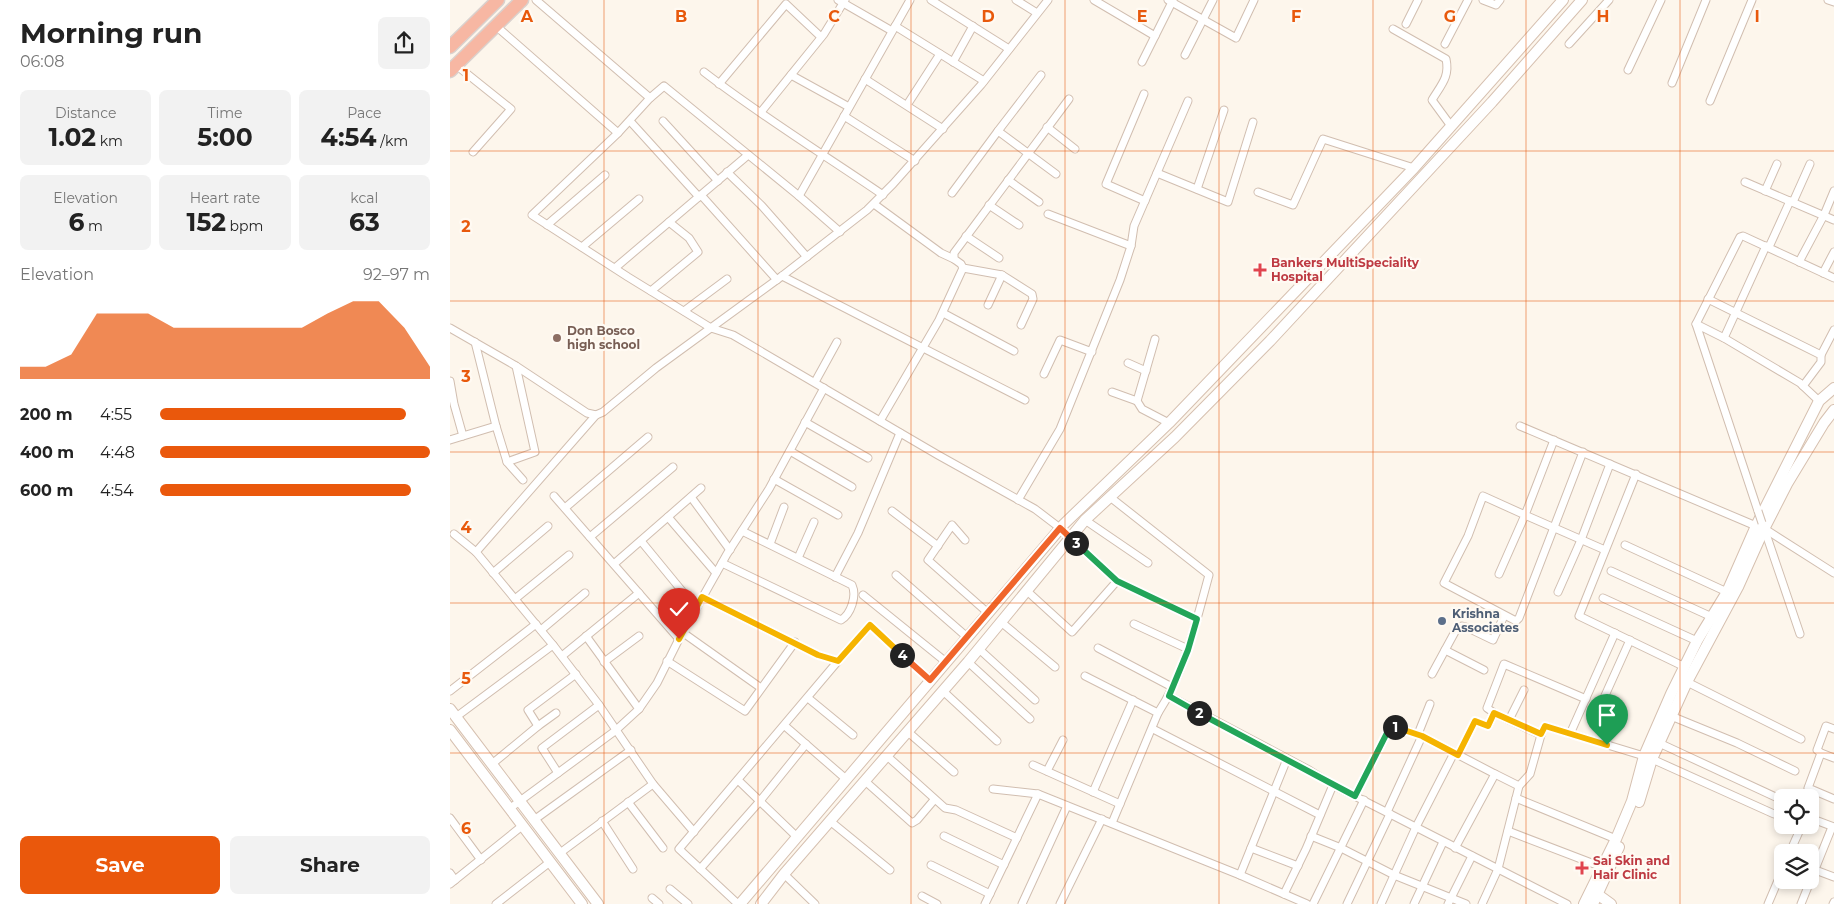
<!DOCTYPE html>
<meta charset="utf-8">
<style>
body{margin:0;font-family:Montserrat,sans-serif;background:#f2f2f2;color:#222;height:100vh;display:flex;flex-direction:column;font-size:19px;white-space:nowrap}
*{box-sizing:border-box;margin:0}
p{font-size:16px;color:#767676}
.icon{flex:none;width:28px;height:28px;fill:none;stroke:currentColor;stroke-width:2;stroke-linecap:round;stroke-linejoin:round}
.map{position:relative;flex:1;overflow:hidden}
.details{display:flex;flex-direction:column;background:#fff;width:450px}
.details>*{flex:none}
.buttons{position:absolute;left:1324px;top:789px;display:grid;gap:10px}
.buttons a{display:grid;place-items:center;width:45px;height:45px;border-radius:8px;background:#fff;box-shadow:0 2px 8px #0003;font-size:25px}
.pin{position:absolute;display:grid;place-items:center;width:42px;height:42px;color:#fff;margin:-51px -21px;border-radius:50% 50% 50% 0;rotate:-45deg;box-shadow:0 0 5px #0007}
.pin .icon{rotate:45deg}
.km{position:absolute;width:25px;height:25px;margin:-12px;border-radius:50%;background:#222;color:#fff;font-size:14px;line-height:25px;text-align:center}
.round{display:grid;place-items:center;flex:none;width:52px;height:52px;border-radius:8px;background:#f2f2f2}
.headline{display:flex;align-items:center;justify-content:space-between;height:85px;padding:0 20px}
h1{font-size:28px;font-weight:700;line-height:38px}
.metrics{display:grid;grid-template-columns:repeat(3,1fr);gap:8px;height:85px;padding:5px 20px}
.metrics div{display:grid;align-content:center;border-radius:8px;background:#f2f2f2;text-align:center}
.metrics b{font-size:25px;font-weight:700}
.metrics small{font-size:14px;font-weight:400}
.metrics p{font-size:14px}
.chart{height:140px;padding:10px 20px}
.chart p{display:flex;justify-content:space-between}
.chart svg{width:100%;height:90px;margin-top:5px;fill:#ea580c;opacity:.7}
.button{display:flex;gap:10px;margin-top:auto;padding:10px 20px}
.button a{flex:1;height:58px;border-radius:8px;background:#ea580c;color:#fff;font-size:20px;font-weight:700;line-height:58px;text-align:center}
.button a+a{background:#f2f2f2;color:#222}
ul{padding:0 20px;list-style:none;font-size:16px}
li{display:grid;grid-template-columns:80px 60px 1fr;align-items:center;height:38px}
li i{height:12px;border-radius:6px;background:#ea580c}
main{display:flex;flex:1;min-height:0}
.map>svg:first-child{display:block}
</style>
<main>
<section class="details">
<div class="headline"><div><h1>Morning run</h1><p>06:08</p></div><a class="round"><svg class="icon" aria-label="share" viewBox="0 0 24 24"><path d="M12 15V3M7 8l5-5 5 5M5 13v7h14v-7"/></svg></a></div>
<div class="metrics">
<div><p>Distance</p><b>1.02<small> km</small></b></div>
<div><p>Time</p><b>5:00</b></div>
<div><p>Pace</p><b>4:54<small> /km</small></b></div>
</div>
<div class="metrics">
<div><p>Elevation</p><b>6<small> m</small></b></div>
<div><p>Heart rate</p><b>152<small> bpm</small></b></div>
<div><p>kcal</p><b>63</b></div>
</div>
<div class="chart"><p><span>Elevation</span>92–97 m</p>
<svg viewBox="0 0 160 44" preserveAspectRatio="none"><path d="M0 44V38L10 38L20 32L30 12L40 12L50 12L60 19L70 19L80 19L90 19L100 19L110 19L120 12L130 6L140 6L150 19L160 38V44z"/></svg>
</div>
<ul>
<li><b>200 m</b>4:55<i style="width:91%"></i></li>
<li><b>400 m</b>4:48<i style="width:100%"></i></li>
<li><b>600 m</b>4:54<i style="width:93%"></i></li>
</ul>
<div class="button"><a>Save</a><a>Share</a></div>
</section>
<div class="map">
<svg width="1384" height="904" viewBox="0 0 1384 904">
<rect width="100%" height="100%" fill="#fdf6ec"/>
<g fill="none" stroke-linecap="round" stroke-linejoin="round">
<defs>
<g id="street">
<path d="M86,0L200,98"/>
<path d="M388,0L442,31"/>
<path d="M460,0L349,196L214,86L200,98L168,133L82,215L178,277L261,328L283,335L488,455L585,509L610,528L667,581L747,619"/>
<path d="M481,0L559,49"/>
<path d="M566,0L587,13"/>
<path d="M644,0L705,36"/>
<path d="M718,0L786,38L804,0"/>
<path d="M1033,0L1046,5L1050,0"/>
<path d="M1378,0L1384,2"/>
<path d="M956,24L968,0"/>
<path d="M46,26L168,133"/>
<path d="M445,26L534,81"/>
<path d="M943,29L996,59C1000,77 991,85 982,100L1001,126"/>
<path d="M995,44L1018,0"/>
<path d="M1119,44L1159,0"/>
<path d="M735,55L763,0"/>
<path d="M503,62L523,26"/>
<path d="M692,62L723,0"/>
<path d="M6,65L61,109L23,152"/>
<path d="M1178,70L1211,0"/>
<path d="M254,72C311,116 373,154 433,195"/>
<path d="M341,75L399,107"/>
<path d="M415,79L493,129"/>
<path d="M1222,83L1256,0"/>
<path d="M269,84L336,4L371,37"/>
<path d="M694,94L656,184L695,201"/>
<path d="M1260,101L1302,0"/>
<path d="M457,105L490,54"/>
<path d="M311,112L374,34L395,0"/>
<path d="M394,116L465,161"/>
<path d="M180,121L249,197"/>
<path d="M213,121L268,181"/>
<path d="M597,127L625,149"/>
<path d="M548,131L591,75"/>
<path d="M277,172L312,206L357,257"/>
<path d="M707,173L778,202L803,122"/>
<path d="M558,180L589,202"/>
<path d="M1295,182L1384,220"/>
<path d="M747,189L774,110"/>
<path d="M1315,191L1327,164"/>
<path d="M808,192L843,205L873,139L964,168"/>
<path d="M502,193L548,131L606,174"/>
<path d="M251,195L327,280"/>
<path d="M349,196L390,232"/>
<path d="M1343,202L1360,164"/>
<path d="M424,204L491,253L504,259"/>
<path d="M539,205L569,225"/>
<path d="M97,225L155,175"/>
<path d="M516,236L549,258"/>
<path d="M681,246L684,226L738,101"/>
<path d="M132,247L189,199"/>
<path d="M1319,247L1340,201"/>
<path d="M1349,262L1374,215L1384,191"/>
<path d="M165,268L298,155"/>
<path d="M513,268L552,275L538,305"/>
<path d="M1373,273L1384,252"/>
<path d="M552,275L582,294L583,299L571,325"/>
<path d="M332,276L575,400"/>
<path d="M201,291L248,252L239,238L219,222"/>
<path d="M1258,299L1371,355V362L1353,386"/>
<path d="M234,311L277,279"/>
<path d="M493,313L564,351"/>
<path d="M1246,324L1290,237L1293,236L1384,278"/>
<path d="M0,328L66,366L137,413L146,415"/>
<path d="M1274,338L1316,246"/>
<path d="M705,339L687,401L692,409L719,423"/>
<path d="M1371,355L1384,330"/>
<path d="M678,363L696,371"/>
<path d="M594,374L610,340L642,352"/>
<path d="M0,381L4,404L13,436"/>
<path d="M365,382L387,342"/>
<path d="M662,392L687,401"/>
<path d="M430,421L489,320L513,268L511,264L504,259V253L619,99"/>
<path d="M355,422L418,458"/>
<path d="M46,426L57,462L73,480"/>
<path d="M1070,426L1306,526"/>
<path d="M0,440L46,426L25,342"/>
<path d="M1104,440L1075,515L1155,550"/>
<path d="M340,451L402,487"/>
<path d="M57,462L85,452L66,366"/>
<path d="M1186,474L1129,616L1235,667"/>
<path d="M324,479L388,515"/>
<path d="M104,496L229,639"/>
<path d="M241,497L280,550"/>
<path d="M660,497L759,575C746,622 735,672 708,713"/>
<path d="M568,500L610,429L670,280L681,246L598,214"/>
<path d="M115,508L198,437"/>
<path d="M442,511L488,546"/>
<path d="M1308,511L1246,324L1274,338L1350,383L1369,401"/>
<path d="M218,517L266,573"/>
<path d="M635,520L698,563"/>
<path d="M1314,528L1350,634"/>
<path d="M1315,529L1384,573"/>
<path d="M4,534L26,552L103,645L149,705L203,784L244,832"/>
<path d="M140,537L223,467"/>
<path d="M515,540L502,525L478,560L538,613"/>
<path d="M191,541L246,608"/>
<path d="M320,544L334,507"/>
<path d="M1175,545L1277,592"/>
<path d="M26,552L146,415L153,412L206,368L332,276L417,210L443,184L531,85L598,0"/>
<path d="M348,558L364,522"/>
<path d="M272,563L391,620C401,614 407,596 402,585L292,531"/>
<path d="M164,564L251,488"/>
<path d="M1161,571L1262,617"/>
<path d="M43,573L98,526"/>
<path d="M1049,574L1075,515L1033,496L1018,536L994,583L1066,621L1069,618L1133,452"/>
<path d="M446,575L517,637"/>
<path d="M385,577L408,533L450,433"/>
<path d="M577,591L622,632L667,581"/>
<path d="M1108,592L1131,540L1160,464"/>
<path d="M413,595L496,662"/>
<path d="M252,597L368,655L388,661L229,849L288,904"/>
<path d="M1153,598L1247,641"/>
<path d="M65,599L119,555"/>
<path d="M551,622L605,667"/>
<path d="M684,624L738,649"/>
<path d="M91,630L135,593"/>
<path d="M232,632L311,688"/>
<path d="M136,636L189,709"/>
<path d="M648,648L722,687"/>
<path d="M529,649L585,700"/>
<path d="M995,650L1034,670"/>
<path d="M112,656L189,593"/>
<path d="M217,661L295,711L345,642"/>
<path d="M388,661L420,625L480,680"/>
<path d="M154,662L189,636"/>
<path d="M518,662L580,719"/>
<path d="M982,674L1007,628L1012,626L1016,627L1043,640L1054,616"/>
<path d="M635,676L708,713L662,823"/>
<path d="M1237,682L1351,739"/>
<path d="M0,691L86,624"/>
<path d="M493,691L547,741"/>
<path d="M719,696L859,770L883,785L856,849L834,894"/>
<path d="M358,698L403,735"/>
<path d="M1153,700L1180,640"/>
<path d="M1044,713L1037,708L1054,664L1136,699"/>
<path d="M1221,716L1287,743L1345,771"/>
<path d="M6,717L103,645"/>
<path d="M1059,720L1074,690"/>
<path d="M88,726L78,710L126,674"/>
<path d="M335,726L396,779"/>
<path d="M703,729L870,815"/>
<path d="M458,732L504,772"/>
<path d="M968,734L980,704"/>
<path d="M1120,734L1165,633"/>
<path d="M1209,743L1332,800"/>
<path d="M1371,753L1367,750L1376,726L1384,729"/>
<path d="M1008,755L1025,721L1038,726L1044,713L1091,735L1095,726L1194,756"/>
<path d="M437,756L495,808L506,810L567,838"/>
<path d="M1384,758L1371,753L1358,788L1384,799"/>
<path d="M1202,759L1324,814"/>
<path d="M42,764L88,726L106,713"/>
<path d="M583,765L670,804"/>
<path d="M597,771L613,740"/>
<path d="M108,773L92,748L149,705"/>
<path d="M1045,774L1069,786L1066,798L1166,839"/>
<path d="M288,780L347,837"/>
<path d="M415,781L462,823L467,820L484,800"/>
<path d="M883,785L1117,904"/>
<path d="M1069,786L1080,774L1091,735"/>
<path d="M543,789L588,794L790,875L857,904"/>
<path d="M643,792L683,700"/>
<path d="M905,796L941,725L972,736"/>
<path d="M178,802L213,848"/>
<path d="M59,809L165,731L189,709L207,683L229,639L277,554L319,489L374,388"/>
<path d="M937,812L972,736L1045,774L1005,848"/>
<path d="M0,818L31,860"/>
<path d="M1360,818L1384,827"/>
<path d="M84,820L181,750"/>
<path d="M152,821L183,869"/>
<path d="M380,821L440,870"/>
<path d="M1058,831L1152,867"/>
<path d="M494,836L554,865"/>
<path d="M861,836L891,848L944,875L1016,904"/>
<path d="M801,848L848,866"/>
<path d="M1340,852L1352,825"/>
<path d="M110,853L203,784"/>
<path d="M481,865L540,894"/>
<path d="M1360,868L1384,877"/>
<path d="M250,869L310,801L356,744"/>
<path d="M0,873L5,880"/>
<path d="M334,874L365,904"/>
<path d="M790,875L837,759"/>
<path d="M0,884L72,826"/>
<path d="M220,889L238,904"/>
<path d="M472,896L487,904"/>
<path d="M202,898L209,904"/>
<path d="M46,904L100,862"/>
<path d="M535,904L588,794"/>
<path d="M572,904L617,806"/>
<path d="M610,904L652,819"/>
<path d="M863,904L914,800"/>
<path d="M897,904L940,814"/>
<path d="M931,904L966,827L1004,753"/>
<path d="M964,904L993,842"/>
<path d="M998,904L1022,856"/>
<path d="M1032,904L1048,869L1066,798"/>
<path d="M1318,904L1332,871"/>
<path d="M1351,904L1382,827"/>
<path d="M1383,904L1384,902"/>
</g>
<g id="secondary">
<path d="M0,709L148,904"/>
<path d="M0,730L132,904"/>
<path d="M1189,802L1202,759L1237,682L1288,587L1314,529L1337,484L1374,423L1384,410"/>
<path d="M1143,891L1161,904"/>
<path d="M290,904L614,524L719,423L964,168L1113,0"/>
<path d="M311,904L334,874L518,662L635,520L725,437L820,341L1042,102L1132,0"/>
<path d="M1134,904L1166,839L1182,801L1194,756L1221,694L1247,641L1277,592L1306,526L1369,401L1384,388"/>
<path d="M1143,904L1169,847"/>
</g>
<g id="highway">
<path d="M0,47L48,0"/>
<path d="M0,71L72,0"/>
</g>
</defs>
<use href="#street" stroke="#d1beb0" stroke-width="9"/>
<use href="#secondary" stroke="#d6c0b0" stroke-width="12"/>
<use href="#highway" stroke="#dad1cd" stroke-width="15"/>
<use href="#street" stroke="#fff" stroke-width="7"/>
<use href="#secondary" stroke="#fff" stroke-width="10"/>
<use href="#highway" stroke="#f7b7a3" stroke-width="12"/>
<defs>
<path id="street-bridge" d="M1308,511L1312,523"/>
</defs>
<use href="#street-bridge" stroke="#d1beb0" stroke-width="9" stroke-linecap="butt"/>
<use href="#street-bridge" stroke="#fff" stroke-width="7"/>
</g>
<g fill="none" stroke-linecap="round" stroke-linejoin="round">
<defs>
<path id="split-1" d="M945,727L972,736L1008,755L1025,721L1038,726L1044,713L1091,734L1095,726L1157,745"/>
<path id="split-2" d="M749,713L905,796L941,725L945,727"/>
<path id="split-3" d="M626,543L667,581L747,619L738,650L719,696L749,713"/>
<path id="split-4" d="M452,655L480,680L610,528L626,543"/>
<path id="split-5" d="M229,639L252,597L368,655L388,661L420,625L452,655"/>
</defs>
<use href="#split-1" stroke="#fff" stroke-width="10"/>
<use href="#split-2" stroke="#fff" stroke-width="10"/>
<use href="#split-3" stroke="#fff" stroke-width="10"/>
<use href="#split-4" stroke="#fff" stroke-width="10"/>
<use href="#split-5" stroke="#fff" stroke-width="10"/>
<use href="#split-1" stroke="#f5b400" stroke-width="6"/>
<use href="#split-2" stroke="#22a559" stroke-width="6"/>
<use href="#split-3" stroke="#22a559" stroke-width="6"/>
<use href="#split-4" stroke="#f0652b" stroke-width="6"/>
<use href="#split-5" stroke="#f5b400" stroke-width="6"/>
</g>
<path fill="none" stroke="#e8590c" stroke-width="1" stroke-opacity="0.55" d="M154,0V904M308,0V904M461,0V904M615,0V904M769,0V904M923,0V904M1076,0V904M1230,0V904M0,151H1384M0,301H1384M0,452H1384M0,603H1384M0,753H1384"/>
<g fill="#e0444e" stroke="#fffaf3" stroke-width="2">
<path d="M807.5 262.5h5v5h5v5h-5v5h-5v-5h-5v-5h5z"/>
<path d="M1129.5 860.5h5v5h5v5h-5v5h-5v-5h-5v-5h5z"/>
</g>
<circle fill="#8d6e63" stroke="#fffaf3" stroke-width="2" cx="107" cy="338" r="5"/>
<circle fill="#5c6f8a" stroke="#fffaf3" stroke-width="2" cx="992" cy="621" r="5"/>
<g text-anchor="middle" stroke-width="4.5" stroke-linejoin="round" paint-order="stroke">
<g font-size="12" font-weight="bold" fill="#be3a42" stroke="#fffaf3" text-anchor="start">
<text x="821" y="267">Bankers MultiSpeciality<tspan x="821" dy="14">Hospital</tspan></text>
<text x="1143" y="865">Sai Skin and<tspan x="1143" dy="14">Hair Clinic</tspan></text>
</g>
<g font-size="12" font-weight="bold" fill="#785e54" stroke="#fffaf3" text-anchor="start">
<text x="117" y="335">Don Bosco<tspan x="117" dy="14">high school</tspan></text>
</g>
<g font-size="12" font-weight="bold" fill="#4e5e75" stroke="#fffaf3" text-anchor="start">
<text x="1002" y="618">Krishna<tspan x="1002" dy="14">Associates</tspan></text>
</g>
</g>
<g font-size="16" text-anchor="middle" font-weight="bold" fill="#e8590c" stroke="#fffaf3" stroke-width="4.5" stroke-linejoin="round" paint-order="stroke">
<text x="77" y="22">A</text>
<text x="231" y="22">B</text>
<text x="384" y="22">C</text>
<text x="538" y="22">D</text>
<text x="692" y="22">E</text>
<text x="846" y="22">F</text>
<text x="1000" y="22">G</text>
<text x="1153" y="22">H</text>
<text x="1307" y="22">I</text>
<text x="16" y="81">1</text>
<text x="16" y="232">2</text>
<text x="16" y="382">3</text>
<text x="16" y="533">4</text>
<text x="16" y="684">5</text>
<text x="16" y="834">6</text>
</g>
</svg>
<div class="buttons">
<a><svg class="icon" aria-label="locate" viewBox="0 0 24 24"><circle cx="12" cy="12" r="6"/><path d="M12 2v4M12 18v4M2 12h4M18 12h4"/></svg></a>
<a><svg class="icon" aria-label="layers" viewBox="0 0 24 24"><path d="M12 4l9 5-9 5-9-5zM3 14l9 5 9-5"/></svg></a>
</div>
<div class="pin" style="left:1157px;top:745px;background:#1e9e55"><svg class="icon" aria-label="arrive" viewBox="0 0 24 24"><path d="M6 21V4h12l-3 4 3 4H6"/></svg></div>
<div class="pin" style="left:229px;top:639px;background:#d93025"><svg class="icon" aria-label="check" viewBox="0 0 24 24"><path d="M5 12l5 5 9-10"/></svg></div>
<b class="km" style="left:945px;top:727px">1</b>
<b class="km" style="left:749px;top:713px">2</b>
<b class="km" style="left:626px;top:543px">3</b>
<b class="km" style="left:452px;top:655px">4</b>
</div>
</main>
